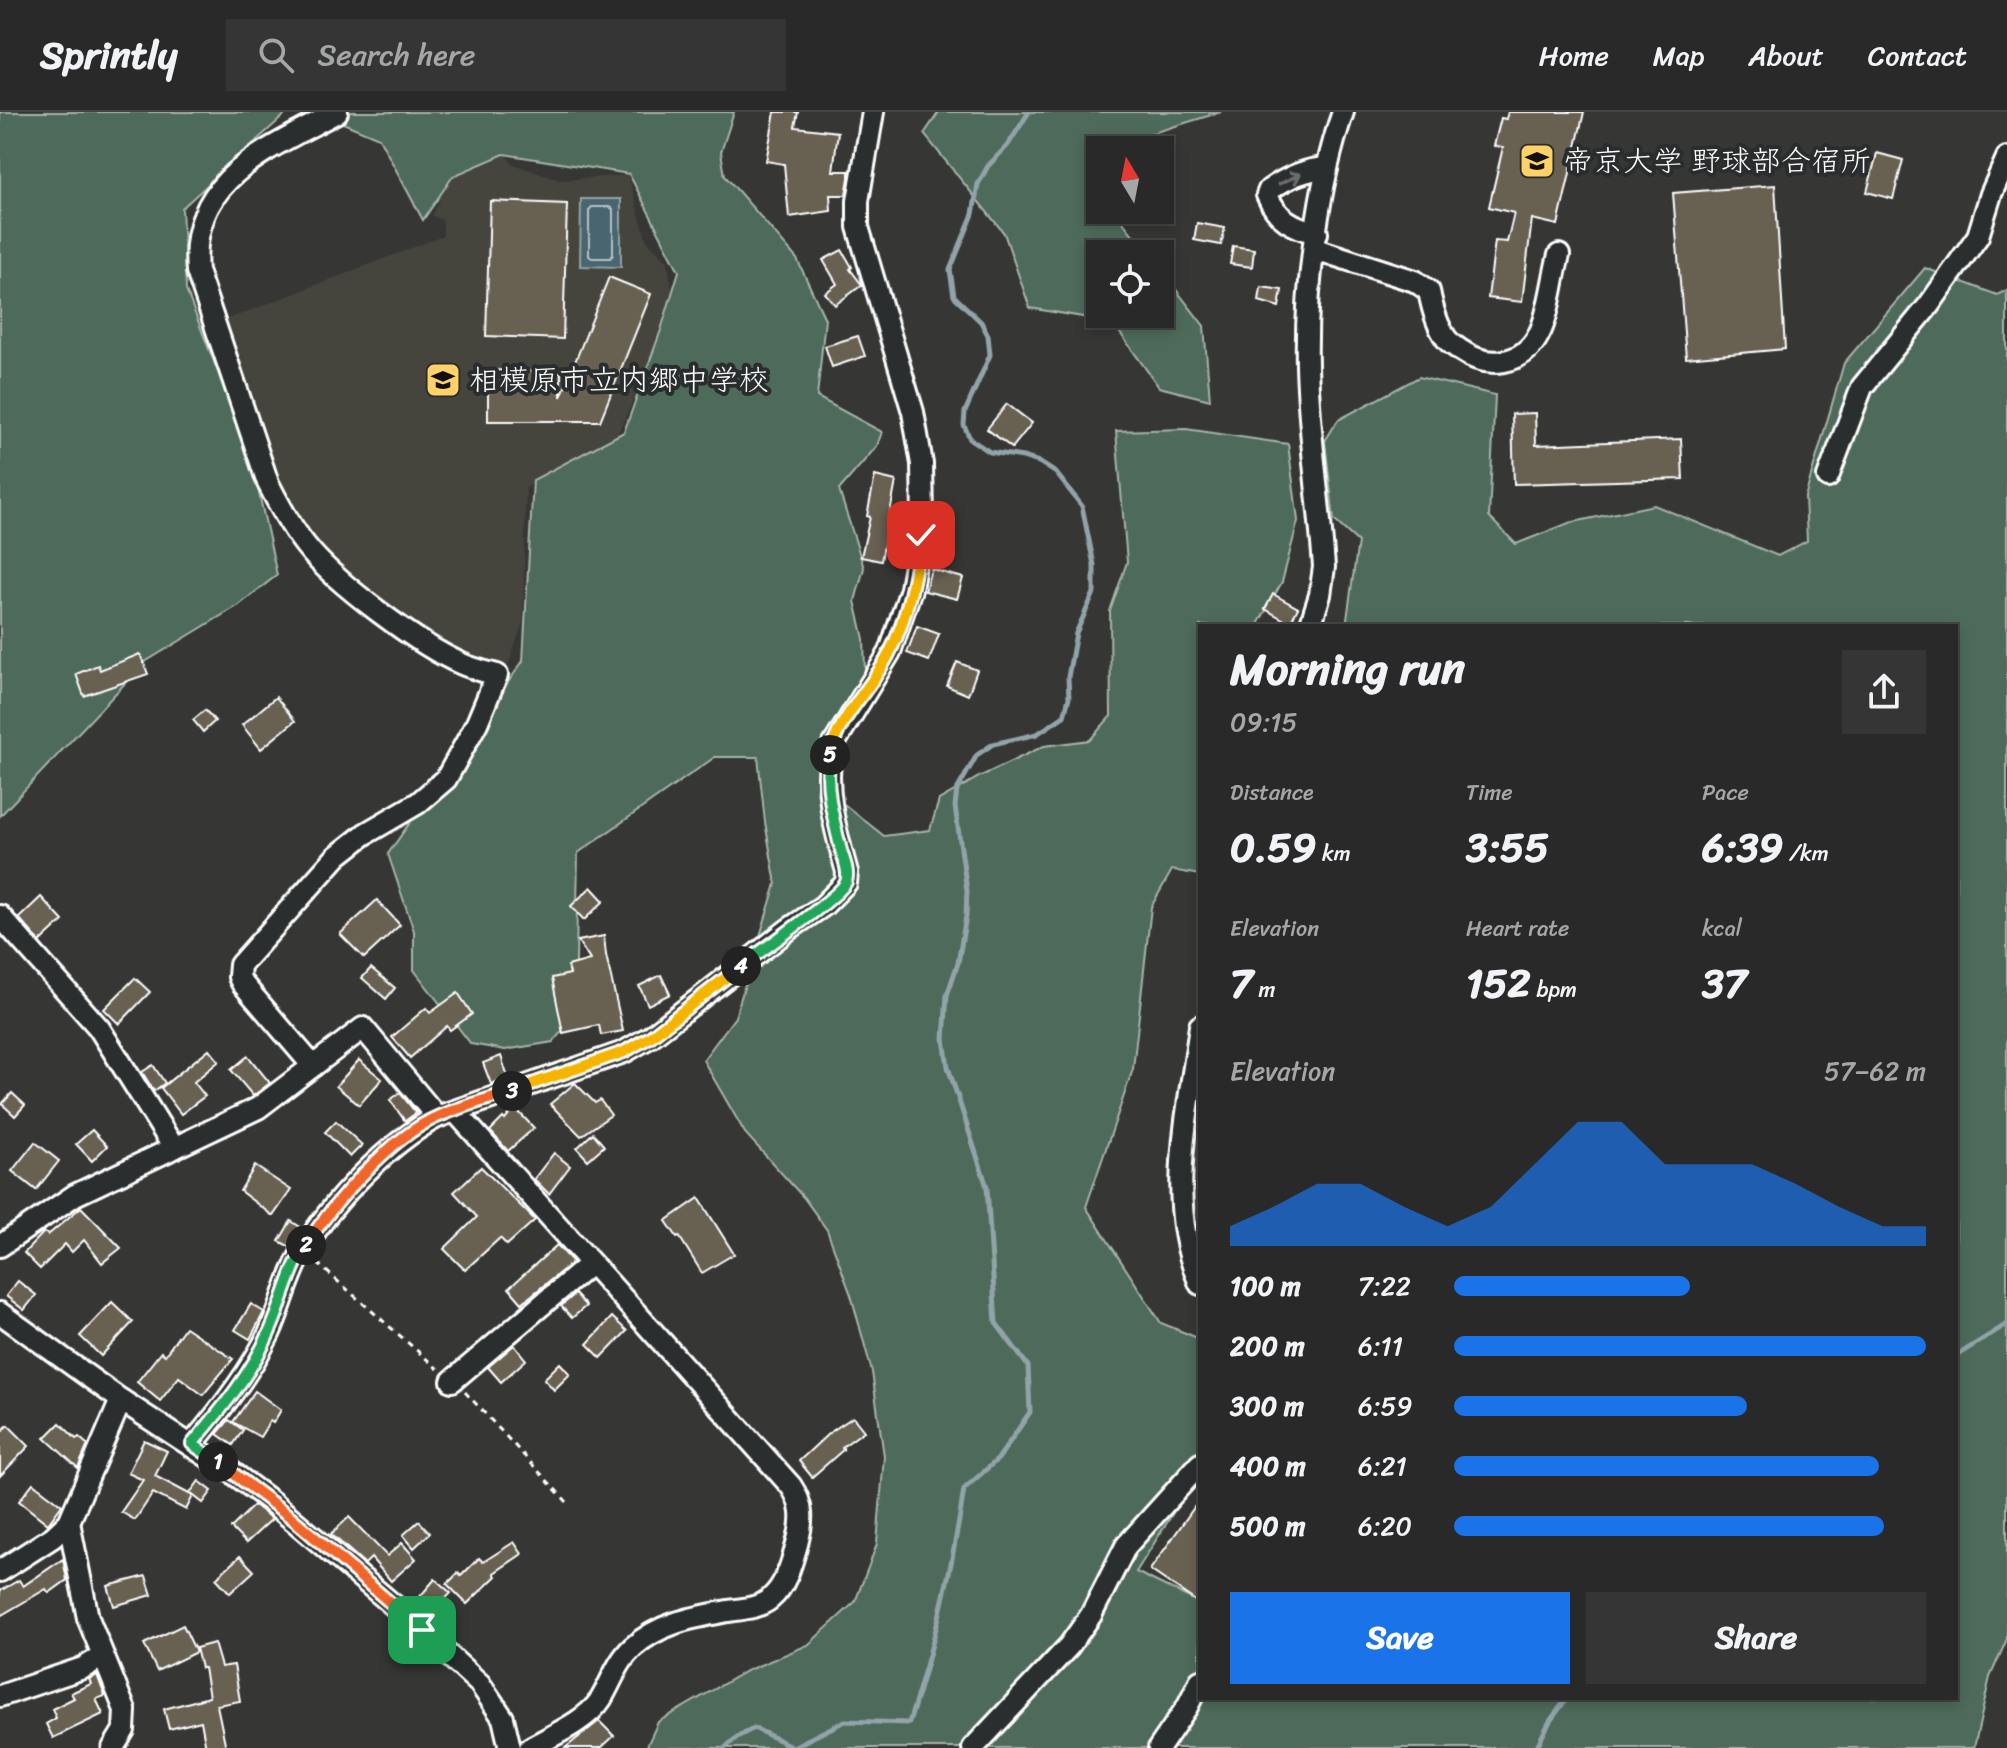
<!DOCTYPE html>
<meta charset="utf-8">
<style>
body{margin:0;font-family:Sriracha,"Klee One",sans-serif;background:#343534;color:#f1f3f6;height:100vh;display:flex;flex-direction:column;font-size:30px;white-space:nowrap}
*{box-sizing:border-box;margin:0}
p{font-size:26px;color:#a5a6a8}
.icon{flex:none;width:44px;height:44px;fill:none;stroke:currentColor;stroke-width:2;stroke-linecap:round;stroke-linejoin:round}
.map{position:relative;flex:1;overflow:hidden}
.drawer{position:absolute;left:1198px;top:512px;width:760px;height:1076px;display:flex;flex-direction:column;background:#282928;border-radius:0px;box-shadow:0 4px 12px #0003,0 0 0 2px #444545}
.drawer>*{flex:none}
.needle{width:52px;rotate:350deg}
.buttons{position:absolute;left:1086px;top:24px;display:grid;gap:16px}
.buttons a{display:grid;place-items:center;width:88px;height:88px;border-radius:0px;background:#282928;box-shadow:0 4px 12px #0003,0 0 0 2px #444545;font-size:40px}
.pin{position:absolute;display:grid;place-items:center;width:68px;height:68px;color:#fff;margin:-34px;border-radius:16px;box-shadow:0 4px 12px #0006}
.km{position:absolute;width:40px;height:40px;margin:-20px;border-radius:50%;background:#222;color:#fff;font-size:22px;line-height:40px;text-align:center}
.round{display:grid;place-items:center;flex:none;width:84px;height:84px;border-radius:0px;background:#343534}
.summary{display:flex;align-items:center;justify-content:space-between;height:136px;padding:0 32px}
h1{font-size:44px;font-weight:800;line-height:60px}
.figures{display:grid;grid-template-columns:repeat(3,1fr);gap:12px;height:136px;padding:8px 32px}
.figures div{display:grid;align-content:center}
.figures b{font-size:40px;font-weight:800}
.figures small{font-size:22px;font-weight:400}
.figures p{font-size:22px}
.chart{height:224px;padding:16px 32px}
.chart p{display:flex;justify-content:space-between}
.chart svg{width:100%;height:144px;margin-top:8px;fill:#1a73e8;opacity:.7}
.button{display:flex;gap:16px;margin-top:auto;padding:16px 32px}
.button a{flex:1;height:92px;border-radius:0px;background:#1a73e8;color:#fff;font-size:32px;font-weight:800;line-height:92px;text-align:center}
.button a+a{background:#343534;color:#f1f3f6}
ul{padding:0 32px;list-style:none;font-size:26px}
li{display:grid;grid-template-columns:128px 96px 1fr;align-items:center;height:60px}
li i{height:20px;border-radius:10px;background:#1a73e8}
header{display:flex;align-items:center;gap:48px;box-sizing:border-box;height:112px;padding:0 40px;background:#282928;border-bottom:2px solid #444545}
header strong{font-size:38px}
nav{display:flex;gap:44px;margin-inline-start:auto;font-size:28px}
.search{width:560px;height:72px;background:#343534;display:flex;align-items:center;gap:20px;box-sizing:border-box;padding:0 28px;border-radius:0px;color:#a5a6a8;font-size:30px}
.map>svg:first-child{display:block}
</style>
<header>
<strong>Sprintly</strong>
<div class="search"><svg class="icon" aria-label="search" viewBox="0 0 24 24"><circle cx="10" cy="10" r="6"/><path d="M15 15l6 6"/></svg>Search here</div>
<nav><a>Home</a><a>Map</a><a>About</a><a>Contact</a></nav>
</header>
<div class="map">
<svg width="2007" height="1636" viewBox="0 0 2007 1636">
<rect width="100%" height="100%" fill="#363735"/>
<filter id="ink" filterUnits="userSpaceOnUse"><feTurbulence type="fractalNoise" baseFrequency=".0125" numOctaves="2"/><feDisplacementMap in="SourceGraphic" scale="16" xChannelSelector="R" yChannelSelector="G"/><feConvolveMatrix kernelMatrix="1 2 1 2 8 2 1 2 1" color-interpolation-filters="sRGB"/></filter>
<g filter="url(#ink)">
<path fill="#45443d" d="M500,36L513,52L560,68L628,63L647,129L667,148L675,195L616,326L585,353L526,375L523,510L505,562L465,545L341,465L292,397L223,209L443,124V108L432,104L449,68Z"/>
<g fill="#4e6a5a" stroke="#a6b4ac" stroke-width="2">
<path d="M0,0H288L182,96L186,178L251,345L277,463L239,493L145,550L0,704Z"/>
<path d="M317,0H734L721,40L725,64L797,147L825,207L817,285L882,320L877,334L839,378L864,456L855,489L864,527L865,559L842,642L835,685L884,724L930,718L939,688L979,665L1044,634L1090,628L1111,604L1110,499L1127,450L1116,319L1186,317L1288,332L1298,409L1282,470L1257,514H1200V763L1172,758L1151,795L1133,957L1086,1095L1161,1211L1200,1227V1358L1136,1460L1200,1491V1586H1956V514H1346L1358,430L1334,408L1325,329L1338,308L1419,265L1495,283L1489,405L1516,432L1569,411L1654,393L1778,444L1807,429L1805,385L1844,251L1925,156L1997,183L2007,178V1527L1990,1565L1974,1636H646L658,1610L746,1559L808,1533L855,1490L877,1432L884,1344L872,1260L851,1183L827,1118L804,1086L745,1021L703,948L735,905L776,772L765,710L758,645H715L578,741L575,903L553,930L505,938L471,932L414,858V819L388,742L523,549L533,368L624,320L661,218L679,159L629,62L504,42L453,64L423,108L379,26Z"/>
<path d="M939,0H1221L1133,27L1131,38H1100V98H1121L1119,105L1148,142H1100V202H1160V157L1204,214L1210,288L1159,275L1112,210L1030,196L1004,121L924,22Z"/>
</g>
<path fill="#4a656f" stroke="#92a3a9" stroke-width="2" d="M581,87H621V155L580,154Z"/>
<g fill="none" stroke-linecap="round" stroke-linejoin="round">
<path stroke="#b7c1c5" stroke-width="2" d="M592,95H609L613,97V143L610,146H592L589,144V98Z"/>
<g stroke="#92a3a9" stroke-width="5">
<path d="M1956,1244L2007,1212"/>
<path d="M725,1636L737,1625L754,1616L793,1635L845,1609L909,1611C934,1531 952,1460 964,1377L998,1347L1030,1300L1028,1254L996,1211L987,1075L948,955L944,927L947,883L958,851L966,804L967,779L955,694L957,678L977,643L993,632L1037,622L1064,604L1069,586L1068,565L1076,521L1094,481V453L1082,394L1056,361L1039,350L1023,345L990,340L970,327L964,313L965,300L990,243L988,223L981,210L954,184L950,158L973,102L978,72L988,54L1008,33L1029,0"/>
<path d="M1536,1636L1550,1609L1567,1586"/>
</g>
</g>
<g fill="#686151" stroke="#fff" stroke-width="2">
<path d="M775,0H798L795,15L838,20L833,59H849V66L846,83H830L831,99L789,105L784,52L766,49Z"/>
<path d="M1508,0H1584L1558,113L1532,107L1522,190L1488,186L1495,129L1507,130L1514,101L1489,95L1503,35L1494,34L1501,6L1506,7Z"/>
<path d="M1877,41L1903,48L1893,87L1867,80Z"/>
<path d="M1775,73L1785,237L1686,246L1673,81Z"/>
<path d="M490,89L567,92L563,227L486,224Z"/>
<path d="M1197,111L1225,116L1221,133L1194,128Z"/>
<path d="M1233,134L1254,137L1252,155L1230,152Z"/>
<path d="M842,138L852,155L850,157L862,173L835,193L825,181L837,172L823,148Z"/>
<path d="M609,165L651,182L600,309H488V258L561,260V285Z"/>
<path d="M1261,175L1282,178L1279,195L1259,189Z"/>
<path d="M858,224L865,244L832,255L825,234Z"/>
<path d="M1007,292L1032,311L1012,336L987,317Z"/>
<path d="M1535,301L1536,333L1681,327L1683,367L1514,372L1512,302Z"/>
<path d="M875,364L896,369L881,449L861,445L870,405L867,404Z"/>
<path d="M931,457L963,466L957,487L925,479Z"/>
<path d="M1273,482L1298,496L1290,511L1265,497Z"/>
<path d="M917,514L939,522L929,549L907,541Z"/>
<path d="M140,542L148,562L84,584L76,562L98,553L100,558Z"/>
<path d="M957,550L977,558L968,583L947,574Z"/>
<path d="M276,585L295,609L261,637L242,613Z"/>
<path d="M205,598L215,609L203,620L193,608Z"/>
<path d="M591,775L604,789L584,808L571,794Z"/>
<path d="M41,785L63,809L40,830L19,806Z"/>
<path d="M377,788L400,813L364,846L340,822Z"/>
<path d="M604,824L606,843L623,919L601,923L599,913L563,921L552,866L570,862L568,854L590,848L578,829Z"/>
<path d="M371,856L395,876L386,887L362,866Z"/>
<path d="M661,863L670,882L648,893L639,874Z"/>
<path d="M135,866L150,880L119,912L104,897Z"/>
<path d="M458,881L472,902L450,918L447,914L410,946L392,925L426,896L430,901Z"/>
<path d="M209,937L219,949L194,970L205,984L181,1002L161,976Z"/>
<path d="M248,944L270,971L253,984L231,958Z"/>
<path d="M501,944L508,966L491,972L483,951Z"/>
<path d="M359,948L382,967L359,993L336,974Z"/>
<path d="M153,953L165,971L154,979L142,960Z"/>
<path d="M575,971L595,991L600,988L611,1003L581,1024L550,992Z"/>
<path d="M12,981L25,993L15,1004L2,992Z"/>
<path d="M400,981L416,1001L405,1009L390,988Z"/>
<path d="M515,996L534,1016L508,1039L490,1019L503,1006L505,1008Z"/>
<path d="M336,1009L362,1033L350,1045L325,1020Z"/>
<path d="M92,1018L107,1034L92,1049L76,1032Z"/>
<path d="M593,1021L604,1034L588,1048L577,1036Z"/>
<path d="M35,1030L59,1049L36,1078L12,1059Z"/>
<path d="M554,1041L570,1054L549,1082L534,1067Z"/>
<path d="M255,1054L291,1078L273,1104L240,1079Z"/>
<path d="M481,1055L535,1108L507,1133L500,1126L465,1158L444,1137L477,1105L454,1080Z"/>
<path d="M699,1086L734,1142L702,1161L679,1124L677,1125L666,1109Z"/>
<path d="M81,1095L121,1136L102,1151L84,1128L72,1140L65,1132L40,1157L24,1141L44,1120L48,1123Z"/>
<path d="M291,1109L302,1116L290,1135L279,1129Z"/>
<path d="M557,1133L573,1150L522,1191L509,1176Z"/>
<path d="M18,1169L36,1183L24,1198L6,1184Z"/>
<path d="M575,1182L586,1194L572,1206L561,1194Z"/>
<path d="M112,1190L133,1210L101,1244L80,1224Z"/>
<path d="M251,1192L264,1200L250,1227L235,1218Z"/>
<path d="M612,1205L627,1219L601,1246L587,1232Z"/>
<path d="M185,1215L233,1247L203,1283L179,1265L160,1289L137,1270L161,1240L165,1243Z"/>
<path d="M514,1233L526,1248L501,1270L488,1255Z"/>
<path d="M560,1251L570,1262L554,1278L544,1267Z"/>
<path d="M255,1279L281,1298L273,1311L270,1309L260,1325L233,1310Z"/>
<path d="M853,1305L864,1319L842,1335L844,1337L812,1365L799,1349L829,1321Z"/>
<path d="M229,1308L243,1318L233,1333L217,1322Z"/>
<path d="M60,1311L76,1327L79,1325L88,1333L78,1356L45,1326Z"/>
<path d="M8,1313L29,1334L0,1364V1321Z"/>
<path d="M144,1328L167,1339L155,1364L193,1384L186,1398L153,1381L135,1408L121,1400L143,1368L128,1361Z"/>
<path d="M199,1369L212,1379L203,1391L190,1381Z"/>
<path d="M33,1371L62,1393L48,1412L19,1389Z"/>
<path d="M1200,1387V1492L1150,1458Z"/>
<path d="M254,1393L272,1407L246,1431L231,1416Z"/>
<path d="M349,1405L387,1444L402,1431L416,1447L391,1469L371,1446L365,1452L331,1422Z"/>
<path d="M419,1409L430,1421L414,1436L403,1423Z"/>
<path d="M514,1430L522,1442L494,1461L496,1464L467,1492L447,1472L458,1461L461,1464L479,1446L483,1450Z"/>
<path d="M240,1444L254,1459L230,1481L216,1466Z"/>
<path d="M63,1447L67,1468L49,1481L46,1477L0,1504V1479L19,1468L23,1474Z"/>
<path d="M146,1464L152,1483L114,1494L108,1474Z"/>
<path d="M435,1467L451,1481L432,1501L417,1488Z"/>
<path d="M183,1513L196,1540L157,1559L144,1532Z"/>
<path d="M214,1531L221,1555L234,1553L240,1589L217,1593L226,1636H206L201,1609L169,1617L164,1597L209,1585L204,1556H201L196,1536Z"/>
<path d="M97,1563L105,1584L96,1587L103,1602L53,1626L46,1612L56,1606L52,1597L74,1586L71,1581L91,1572L89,1567Z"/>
<path d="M599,1609L614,1624L601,1636H565Z"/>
</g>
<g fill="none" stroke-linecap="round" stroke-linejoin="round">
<defs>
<g id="minor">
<path d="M1317,121C1293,115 1277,107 1267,83L1269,78C1286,66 1306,57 1327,56"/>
<path d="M1315,137L1415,169L1429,179C1432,195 1436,212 1446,226C1449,231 1455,234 1460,238C1487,257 1523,254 1539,222C1549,204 1553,164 1559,143"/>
<path d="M1828,365L1862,275L1929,193L1978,124L1991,82L2007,46"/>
<path d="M1310,514L1320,483L1324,455C1319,388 1309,321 1307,254C1305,178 1318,71 1343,0"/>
<path d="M0,804L99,916L174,1036"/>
<path d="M1200,914C1189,999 1164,1090 1200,1172"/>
<path d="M313,954L242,871L239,865L240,853L337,744L365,722L418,691L446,667L477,611L497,563C486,560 473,557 462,552C420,534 334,470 306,434C290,414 279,393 268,371L197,159C188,66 268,38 337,0"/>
<path d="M455,999L791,1374C804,1393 803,1410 797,1432C792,1450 786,1474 770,1487C758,1497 739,1497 723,1500C690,1506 659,1512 633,1535C617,1550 612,1569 601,1587C587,1609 553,1623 530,1636"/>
<path d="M0,1134L75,1083L258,996L363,916L437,1005"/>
<path d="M0,1201L121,1288L233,1361L273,1391L398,1497L480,1572L503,1606L510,1636"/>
<path d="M452,1269L590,1152"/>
<path d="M192,1332C221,1298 249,1262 269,1222C282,1194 288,1163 304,1137C332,1089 389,1031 437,1005L624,940L650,925L789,817L823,794L846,771L847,760C836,720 823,677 832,635L890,540L911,477L923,405L922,352L913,300L858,115V89L873,0"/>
<path d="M69,1410L88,1506L125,1598L124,1618L113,1636"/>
<path d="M0,1459L53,1425L69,1410L121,1288"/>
<path d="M0,1584L83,1556L103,1544"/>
<path d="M973,1636L1069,1534L1091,1503L1126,1434L1200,1352"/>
<path d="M1159,1636L1187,1595L1200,1569"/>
</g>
</defs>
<use href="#minor" stroke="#fff" stroke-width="26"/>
<g stroke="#fff" stroke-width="3" stroke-dasharray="6 6" stroke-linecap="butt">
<path d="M317,1151L438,1257"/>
<path d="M465,1280L567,1390"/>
</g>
<use href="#minor" stroke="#2a2d2e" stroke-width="20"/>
</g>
<defs><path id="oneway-shaft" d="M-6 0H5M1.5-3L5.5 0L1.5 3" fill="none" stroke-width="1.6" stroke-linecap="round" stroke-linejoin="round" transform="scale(2)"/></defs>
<use stroke="#6a6c6d" href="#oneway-shaft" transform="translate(1290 67) rotate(-25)"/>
</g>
<g fill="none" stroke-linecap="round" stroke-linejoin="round" filter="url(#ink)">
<defs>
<path id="split-1" d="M218,1350L292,1406L422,1518"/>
<path id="split-2" d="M218,1350L192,1332C221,1298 252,1261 270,1219C283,1191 289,1159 306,1133"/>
<path id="split-3" d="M306,1133C333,1091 391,1025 437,1005C461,994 488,988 512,979"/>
<path id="split-4" d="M512,979L624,940L650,925L741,854"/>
<path id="split-5" d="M741,854C759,840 841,784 846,770C850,758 842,745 840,734C833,706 824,671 830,643"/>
<path id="split-6" d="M830,643C838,605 872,576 889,542C908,505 915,463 921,423"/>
</defs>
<use href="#split-1" stroke="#fff" stroke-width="16"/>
<use href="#split-2" stroke="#fff" stroke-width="16"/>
<use href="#split-3" stroke="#fff" stroke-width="16"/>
<use href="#split-4" stroke="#fff" stroke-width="16"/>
<use href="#split-5" stroke="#fff" stroke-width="16"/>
<use href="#split-6" stroke="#fff" stroke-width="16"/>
<use href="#split-1" stroke="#f0652b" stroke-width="10"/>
<use href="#split-2" stroke="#22a559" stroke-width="10"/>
<use href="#split-3" stroke="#f0652b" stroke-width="10"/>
<use href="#split-4" stroke="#f5b400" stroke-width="10"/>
<use href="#split-5" stroke="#22a559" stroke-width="10"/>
<use href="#split-6" stroke="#f5b400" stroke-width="10"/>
</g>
<defs>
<symbol id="university-square" viewBox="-11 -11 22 22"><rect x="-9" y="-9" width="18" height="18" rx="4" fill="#ffd166" stroke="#2a2d2e"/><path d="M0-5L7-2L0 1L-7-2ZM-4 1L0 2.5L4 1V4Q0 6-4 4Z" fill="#111"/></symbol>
<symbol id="school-square" viewBox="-11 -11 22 22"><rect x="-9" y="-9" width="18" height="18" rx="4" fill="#ffd166" stroke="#2a2d2e"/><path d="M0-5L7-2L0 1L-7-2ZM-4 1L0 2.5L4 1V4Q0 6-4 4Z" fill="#111"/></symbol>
</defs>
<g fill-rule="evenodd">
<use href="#university-square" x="1517" y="29" width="40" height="40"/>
<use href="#school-square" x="423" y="248" width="40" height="40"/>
</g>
<g text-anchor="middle" stroke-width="8" stroke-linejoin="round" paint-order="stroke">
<g font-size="30" fill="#fff" stroke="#2a2d2e" text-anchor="start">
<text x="1563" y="59">帝京大学 野球部合宿所</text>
<text x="469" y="278">相模原市立内郷中学校</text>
</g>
</g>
</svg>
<div class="buttons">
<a><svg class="needle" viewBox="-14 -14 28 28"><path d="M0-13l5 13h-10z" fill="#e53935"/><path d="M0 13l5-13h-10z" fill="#a5a6a8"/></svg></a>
<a><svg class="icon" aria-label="locate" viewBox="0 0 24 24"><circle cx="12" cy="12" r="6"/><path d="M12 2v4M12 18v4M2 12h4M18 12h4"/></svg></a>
</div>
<div class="pin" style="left:422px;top:1518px;background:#1e9e55"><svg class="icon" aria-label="arrive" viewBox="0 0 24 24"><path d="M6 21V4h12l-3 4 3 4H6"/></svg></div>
<div class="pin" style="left:921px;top:423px;background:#d93025"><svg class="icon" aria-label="check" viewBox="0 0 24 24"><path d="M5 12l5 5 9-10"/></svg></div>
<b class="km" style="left:218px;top:1350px">1</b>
<b class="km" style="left:306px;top:1133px">2</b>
<b class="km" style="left:512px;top:979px">3</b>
<b class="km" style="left:741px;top:854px">4</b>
<b class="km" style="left:830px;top:643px">5</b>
<section class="drawer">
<div class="summary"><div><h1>Morning run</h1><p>09:15</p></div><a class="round"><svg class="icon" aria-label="share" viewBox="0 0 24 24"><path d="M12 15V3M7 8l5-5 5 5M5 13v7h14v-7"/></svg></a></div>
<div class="figures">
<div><p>Distance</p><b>0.59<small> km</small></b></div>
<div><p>Time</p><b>3:55</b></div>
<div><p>Pace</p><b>6:39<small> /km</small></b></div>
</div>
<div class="figures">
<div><p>Elevation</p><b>7<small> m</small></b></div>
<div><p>Heart rate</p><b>152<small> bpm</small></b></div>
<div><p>kcal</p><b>37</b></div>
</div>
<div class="chart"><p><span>Elevation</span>57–62 m</p>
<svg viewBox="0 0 160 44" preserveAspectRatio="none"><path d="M0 44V38L10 32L20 25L30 25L40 32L50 38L60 32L70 19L80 6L90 6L100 19L110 19L120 19L130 25L140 32L150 38L160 38V44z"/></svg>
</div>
<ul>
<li><b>100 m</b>7:22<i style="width:50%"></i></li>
<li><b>200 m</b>6:11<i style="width:100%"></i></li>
<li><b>300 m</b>6:59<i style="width:62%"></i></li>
<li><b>400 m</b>6:21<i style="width:90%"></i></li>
<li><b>500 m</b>6:20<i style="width:91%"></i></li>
</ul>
<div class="button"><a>Save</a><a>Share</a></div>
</section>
</div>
